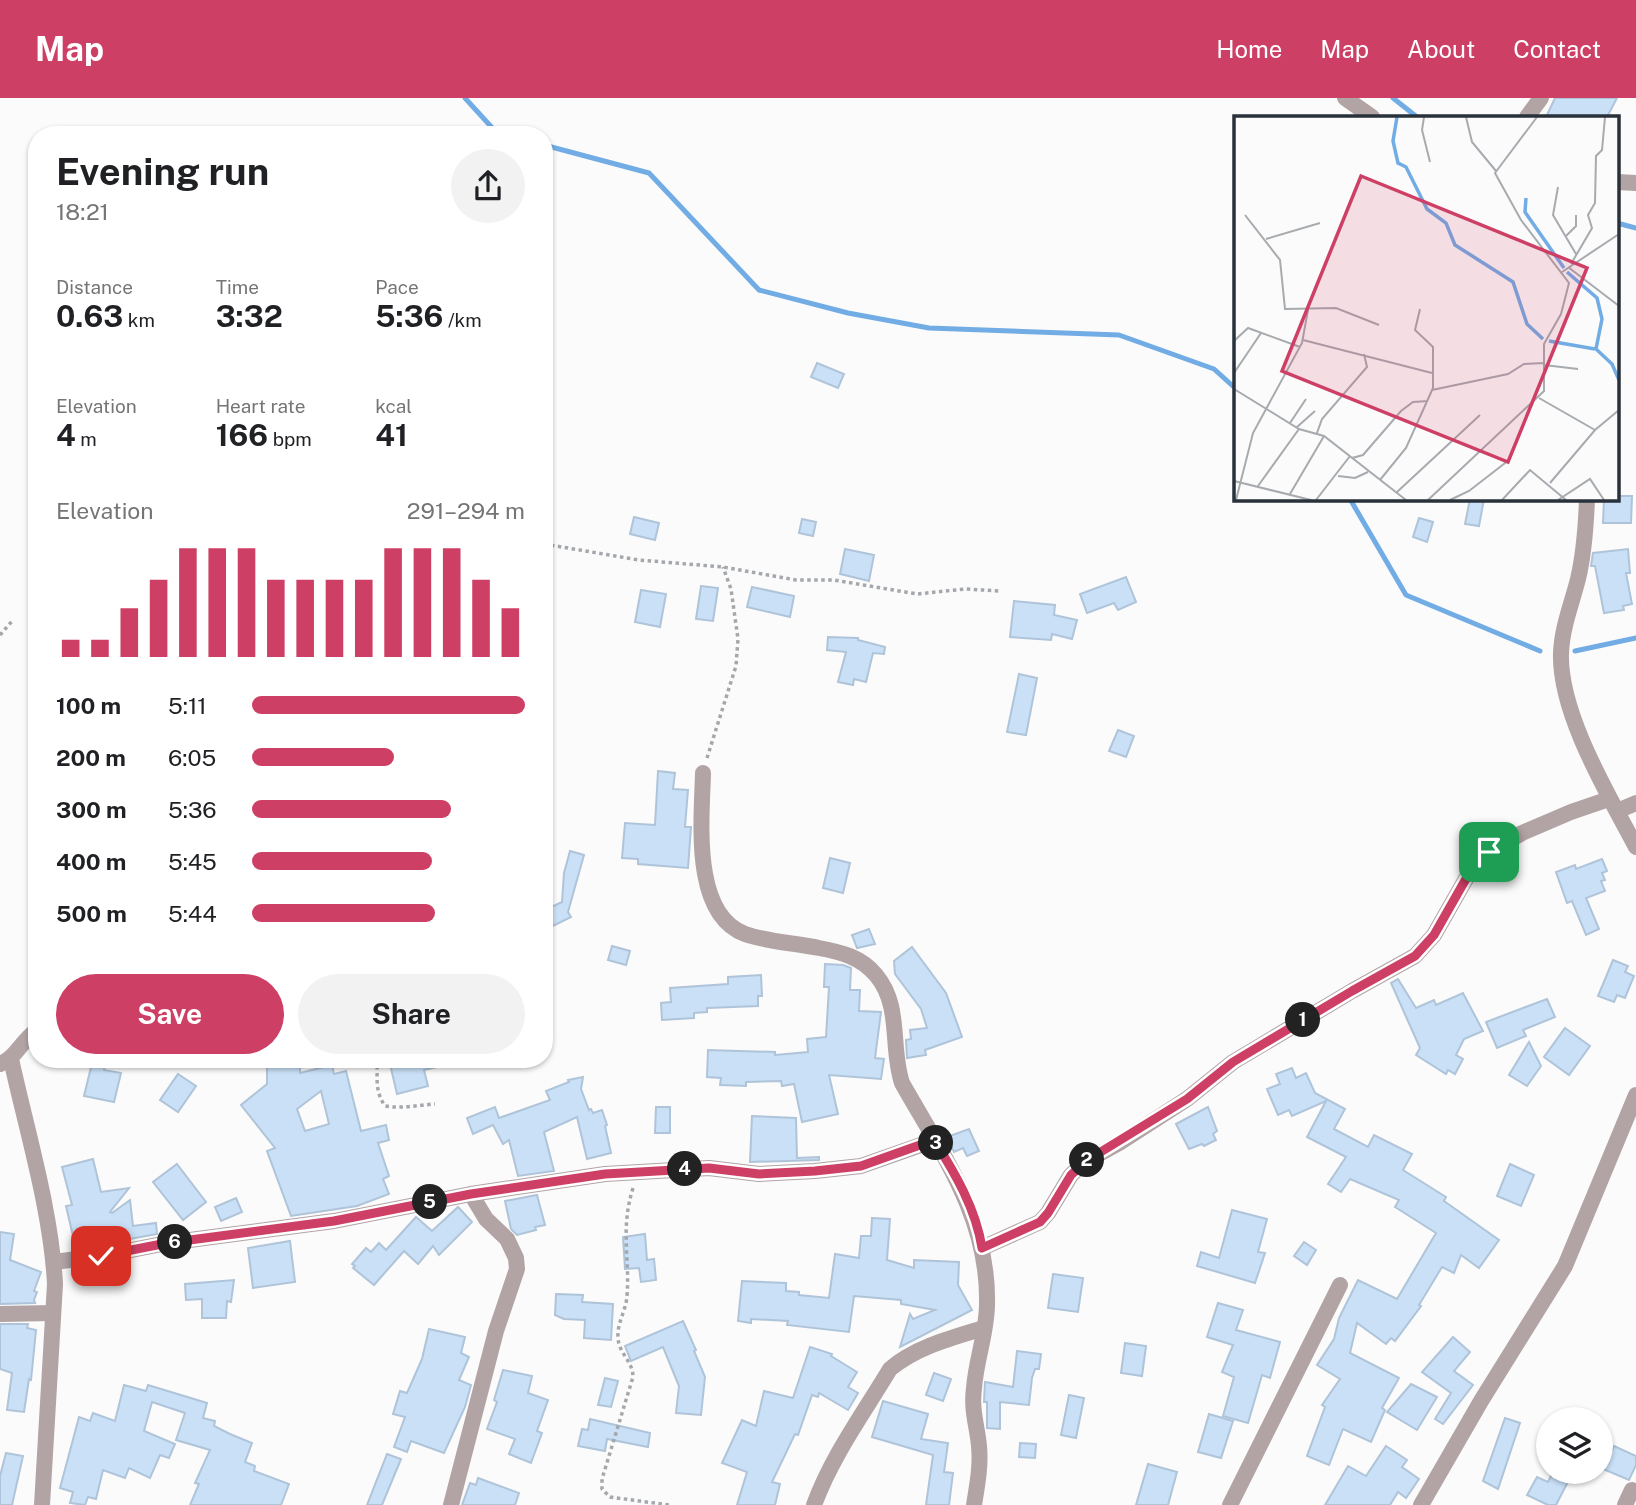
<!DOCTYPE html>
<meta charset="utf-8">
<style>
body{margin:0;font-family:"Public Sans",sans-serif;background:#f2f2f2;color:#202124;height:100vh;display:flex;flex-direction:column;font-size:26px;white-space:nowrap}
*{box-sizing:border-box;margin:0}
p{font-size:23px;color:#757577}
.icon{flex:none;width:38px;height:38px;fill:none;stroke:currentColor;stroke-width:2;stroke-linecap:round;stroke-linejoin:round}
.map{position:relative;flex:1;overflow:hidden}
.sheet{position:absolute;left:28px;top:28px;width:525px;height:942px;display:flex;flex-direction:column;background:#fff;border-radius:28px;box-shadow:0 2px 5px #0004}
.sheet>*{flex:none}
.controls{position:absolute;left:1536px;top:1309px;display:grid;gap:14px}
.controls a{display:grid;place-items:center;width:77px;height:77px;border-radius:50%;background:#fff;box-shadow:0 2px 5px #0004;font-size:35px}
.pin{position:absolute;display:grid;place-items:center;width:60px;height:60px;color:#fff;margin:-30px;border-radius:14px;box-shadow:0 4px 10px #0006}
.km{position:absolute;width:35px;height:35px;margin:-18px;border-radius:50%;background:#222;color:#fff;font-size:19px;line-height:35px;text-align:center}
.round{display:grid;place-items:center;flex:none;width:74px;height:74px;border-radius:37px;background:#f2f2f2}
.summary{display:flex;align-items:center;justify-content:space-between;height:119px;padding:0 28px}
h1{font-size:38px;font-weight:700;line-height:52px}
.metrics{display:grid;grid-template-columns:repeat(3,1fr);gap:10px;height:119px;padding:7px 28px}
.metrics div{display:grid;align-content:center}
.metrics b{font-size:30px;font-weight:700}
.metrics small{font-size:19px;font-weight:400}
.metrics p{font-size:19px}
.chart{height:196px;padding:14px 28px}
.chart p{display:flex;justify-content:space-between}
.chart svg{width:100%;height:126px;margin-top:7px;stroke:#ce3f65;stroke-width:6}
.cta{display:flex;gap:14px;margin-top:auto;padding:14px 28px}
.cta a{flex:1;height:80px;border-radius:42px;background:#ce3f65;color:#fff;font-size:28px;font-weight:700;line-height:80px;text-align:center}
.cta a+a{background:#f2f2f2;color:#202124}
ul{padding:0 28px;list-style:none;font-size:23px}
li{display:grid;grid-template-columns:112px 84px 1fr;align-items:center;height:52px}
li i{height:18px;border-radius:9px;background:#ce3f65}
header{display:flex;align-items:center;gap:42px;box-sizing:border-box;height:98px;padding:0 35px;background:#ce3f65;color:#fff}
header strong{font-size:33px}
nav{display:flex;gap:38px;margin-inline-start:auto;font-size:24px}
.map>svg:first-child{display:block}
</style>
<header>
<strong>Map</strong>
<nav><a>Home</a><a>Map</a><a>About</a><a>Contact</a></nav>
</header>
<div class="map">
<svg width="1636" height="1407" viewBox="0 0 1636 1407">
<rect width="100%" height="100%" fill="#fbfbfb"/>
<g fill="none" stroke-linecap="round" stroke-linejoin="round">
<g stroke="#71ace4" stroke-width="5">
<path d="M465,0L496,34L506,37"/>
<path d="M1393,0L1417,19"/>
<path d="M544,47L649,75L759,192L848,215L929,230L1119,237L1214,271L1235,290"/>
<path d="M1617,125L1636,130"/>
<path d="M1350,401L1406,497L1540,553"/>
<path d="M1575,553L1636,540"/>
</g>
</g>
<g fill="#c9e0f7" stroke="#afc4d9" stroke-width="2" fill-rule="evenodd">
<path d="M1555,0H1617L1607,19H1546Z"/>
<path d="M817,265L844,276L838,290L811,279Z"/>
<path d="M1617,398H1632L1631,425H1603L1604,401H1617Z"/>
<path d="M1470,401H1484L1479,428L1465,426Z"/>
<path d="M634,419L659,425L655,442L630,436Z"/>
<path d="M1419,420L1433,424L1427,444L1413,439Z"/>
<path d="M802,421L816,424L813,438L799,435Z"/>
<path d="M845,451L874,457L869,483L840,476Z"/>
<path d="M1628,451L1630,475H1626L1632,506L1623,508L1624,512L1604,515L1595,468H1591L1593,455Z"/>
<path d="M1126,479L1136,504L1118,512L1114,505L1087,515L1080,496Z"/>
<path d="M701,488L718,490L713,523L696,521Z"/>
<path d="M752,489L794,498L790,519L747,509Z"/>
<path d="M641,492L666,496L660,529L635,524Z"/>
<path d="M1014,503L1055,507L1054,517L1077,522L1072,541L1052,536L1051,542L1010,539Z"/>
<path d="M828,539L858,540V542L885,549L884,556L873,555L866,584L854,581L853,587L838,584L846,554L827,552Z"/>
<path d="M1019,576L1037,580L1026,637L1007,634Z"/>
<path d="M1118,632L1134,638L1126,659L1109,653Z"/>
<path d="M658,673L675,675L673,691L688,692L685,729H691L688,770L638,766V761L622,760L625,725L655,727Z"/>
<path d="M570,753L584,757L568,814L571,819L553,828L545,812L562,804L564,775Z"/>
<path d="M830,760L850,765L843,795L823,790Z"/>
<path d="M1602,761L1607,773L1602,775L1605,782L1601,783L1605,793L1586,800L1599,831L1586,837L1572,803L1567,805L1556,774L1575,767L1576,771Z"/>
<path d="M869,831L875,846L857,850L852,837Z"/>
<path d="M612,848L630,853L626,867L608,862Z"/>
<path d="M912,849L946,895L962,939L925,952L926,957L907,960L906,942L911,941L910,932L927,930L921,911L895,876L894,863Z"/>
<path d="M1613,862L1628,868L1625,874L1634,878L1625,900L1617,897L1614,904L1598,898Z"/>
<path d="M825,866L843,867L851,870L850,892H860L859,913L881,914L875,960L884,961L881,981L829,977L838,1016L802,1024L794,986L782,988L781,983L746,984V988L720,987L721,980L707,979L708,952L775,954V957L808,954L807,941L826,939L829,889H824Z"/>
<path d="M761,877L762,898H758V908L707,910V914L694,915V920L662,922L661,905L671,904L670,890L728,886V879Z"/>
<path d="M1398,881L1416,910L1434,902L1436,907L1463,895L1483,933L1464,941L1456,957L1463,961L1455,976L1448,972L1446,976L1416,957L1420,950L1391,885Z"/>
<path d="M1547,901L1555,919L1523,932L1526,938L1497,950L1486,924Z"/>
<path d="M1565,930L1590,948L1569,977L1544,959Z"/>
<path d="M1529,944L1541,968L1527,988L1509,977Z"/>
<path d="M93,961H106L104,972L121,975L114,1004L84,998Z"/>
<path d="M267,961H300V975L332,967L334,976L346,973L361,1033L386,1027L389,1042L378,1045L389,1078L383,1081L389,1096L357,1108L291,1118L267,1053L275,1050L241,1007L267,986ZM321,993L329,1026L305,1033L297,1011Z"/>
<path d="M411,961H449L450,966L424,972L428,988L397,996L390,966Z"/>
<path d="M1292,970L1296,980L1306,975L1315,995L1345,1011L1334,1031L1368,1049L1374,1037L1412,1056L1403,1072L1446,1099L1444,1103L1499,1142L1479,1170L1461,1157L1454,1175L1442,1169L1419,1207L1421,1208L1395,1243L1391,1240L1386,1246L1357,1225L1350,1255L1399,1280L1382,1310L1385,1312L1371,1344L1343,1331L1329,1367L1307,1358L1325,1309L1322,1307L1340,1281L1317,1267L1334,1241L1339,1220L1358,1182L1397,1201L1436,1135L1395,1109L1399,1102L1350,1081L1341,1094L1328,1086L1346,1059L1307,1039L1326,1003L1292,1018L1289,1012L1278,1017L1267,991L1280,986L1276,976Z"/>
<path d="M178,976L196,988L178,1014L160,1002Z"/>
<path d="M583,979L581,991L589,1012L591,1011L593,1015L602,1012L607,1027L605,1028L611,1055L587,1061L577,1019L544,1034L554,1073L518,1078L509,1042L503,1046L493,1027L473,1036L467,1020L495,1009L499,1020L550,1002L546,993L569,984L568,982Z"/>
<path d="M656,1009H670V1035H655Z"/>
<path d="M1208,1009L1217,1033L1213,1036L1216,1042L1204,1048L1202,1046L1189,1051L1176,1026Z"/>
<path d="M752,1018L796,1020L797,1060L819,1059V1062L750,1064Z"/>
<path d="M969,1031L979,1053L967,1058L963,1050L954,1054L947,1039Z"/>
<path d="M93,1061L101,1094L129,1090L110,1114L112,1115L130,1102L133,1128L156,1125L157,1136L76,1151L66,1108L72,1107L62,1069Z"/>
<path d="M177,1066L206,1104L183,1122L153,1084Z"/>
<path d="M1510,1066L1534,1077L1521,1108L1497,1098Z"/>
<path d="M537,1097L545,1127L535,1129L536,1132L517,1137L511,1131L505,1103Z"/>
<path d="M236,1100L242,1114L221,1123L215,1109Z"/>
<path d="M458,1109L472,1124L439,1157L433,1148L418,1166L404,1153L374,1187L353,1170L355,1168L352,1166L366,1150L371,1154L379,1145L386,1152L416,1119L432,1133Z"/>
<path d="M1232,1112L1267,1121L1258,1154L1265,1155L1255,1185L1197,1168L1201,1154L1219,1160Z"/>
<path d="M872,1120L890,1121L887,1162L914,1170V1162L959,1164L958,1187L972,1212L900,1249L910,1216L913,1221L935,1212L901,1206V1202L854,1198L849,1234L787,1227L788,1223L751,1221V1225L738,1223L742,1183L786,1185V1193L799,1194V1197L829,1200L835,1156L859,1160L861,1138H871Z"/>
<path d="M0,1134L14,1136L10,1162L41,1174L34,1193L37,1194L34,1202L35,1205L0,1206Z"/>
<path d="M645,1136L647,1162L654,1161L656,1182L641,1184L639,1170L625,1171L623,1139Z"/>
<path d="M290,1143L295,1184L253,1190L248,1150Z"/>
<path d="M1304,1144L1316,1152L1307,1167L1294,1158Z"/>
<path d="M1053,1176L1083,1180L1078,1214L1048,1210Z"/>
<path d="M234,1182L231,1204L227,1203L226,1220H202V1201L186,1202L185,1186Z"/>
<path d="M556,1196L583,1197L582,1204L613,1206L611,1242L584,1240L585,1222L564,1221L555,1217Z"/>
<path d="M1218,1205L1243,1212L1236,1232L1280,1244L1270,1280L1262,1277L1248,1325L1223,1318L1234,1279L1222,1274L1233,1247L1207,1239Z"/>
<path d="M683,1223L696,1252L694,1253L705,1279L701,1317L676,1315L679,1288L663,1249L631,1263L625,1248Z"/>
<path d="M0,1226H28L27,1230L36,1232L31,1282L29,1281L24,1314L7,1312L12,1275L0,1271Z"/>
<path d="M429,1231L465,1239L461,1255L469,1259L459,1282L471,1287L465,1309L444,1355L411,1343L407,1354L394,1349L405,1319L393,1316L400,1293L407,1295L422,1261Z"/>
<path d="M1453,1239L1470,1254L1454,1273L1473,1287L1443,1326L1435,1321L1451,1295L1422,1274Z"/>
<path d="M1125,1245L1146,1248L1142,1278L1121,1275Z"/>
<path d="M810,1249L832,1256L831,1258L857,1274L848,1289L858,1295L848,1312L819,1295L818,1299L812,1297L798,1337L795,1336L772,1384L780,1386L775,1407H737L747,1374L722,1365L742,1322L756,1328L764,1293L793,1300Z"/>
<path d="M1017,1253L1041,1256L1039,1271H1035L1032,1280L1029,1307L1000,1304V1331L987,1330V1304H984L985,1284L1013,1289Z"/>
<path d="M503,1272L532,1278L528,1295L548,1302L537,1333L542,1335L531,1365L509,1356L515,1341L487,1331L497,1304L494,1302Z"/>
<path d="M934,1275L951,1281L943,1303L926,1297Z"/>
<path d="M605,1280L618,1283L611,1309L598,1307Z"/>
<path d="M1411,1286L1437,1299L1417,1332L1387,1314Z"/>
<path d="M124,1287L146,1293L148,1287L207,1305L203,1320L215,1323L214,1328L230,1336L252,1345L245,1364L255,1368L254,1373L289,1386L281,1407H190L199,1386L195,1385L210,1352L176,1342L185,1315L152,1304L144,1333L175,1346L169,1360L160,1357L150,1380L129,1370L125,1380L103,1372L96,1401L88,1399L85,1407L70,1405L73,1394L60,1390L79,1319L90,1323L93,1315L115,1323Z"/>
<path d="M1069,1297L1084,1300L1076,1340L1061,1337Z"/>
<path d="M883,1303L928,1316L921,1341L948,1345L944,1374L953,1375L949,1407H926L933,1357L872,1339Z"/>
<path d="M1209,1316L1233,1323L1221,1360L1198,1354Z"/>
<path d="M1505,1320L1520,1325L1498,1391L1483,1383Z"/>
<path d="M590,1321L650,1335L648,1349L607,1341L605,1353L578,1348L582,1331L588,1332Z"/>
<path d="M1020,1345L1036,1346L1035,1360L1019,1359Z"/>
<path d="M1386,1348L1407,1362L1402,1369L1419,1381L1406,1400L1398,1394L1390,1407H1325L1348,1368L1366,1378Z"/>
<path d="M1614,1348L1636,1358V1367L1629,1382L1603,1371Z"/>
<path d="M6,1355L23,1358L12,1407H0V1378Z"/>
<path d="M387,1356L401,1361L382,1407H367Z"/>
<path d="M1148,1366L1177,1374L1168,1407H1136Z"/>
<path d="M1553,1374H1573L1556,1407H1548L1527,1397L1537,1379L1548,1384Z"/>
<path d="M478,1380L519,1395L515,1407H462L470,1385L476,1387Z"/>
</g>
<g fill="none" stroke-linecap="round" stroke-linejoin="round">
<g stroke="#a4a7ab" stroke-width="3.5" stroke-dasharray="3.5 3.5" stroke-linecap="butt">
<path d="M544,446L639,462L723,469L796,482H834L917,496L965,491L1000,493"/>
<path d="M0,537L13,522"/>
<path d="M707,660L736,568L738,541L731,491L723,469"/>
<path d="M377,961C378,979 374,992 385,1008C402,1011 418,1007 435,1006"/>
<path d="M633,1090C620,1132 630,1159 627,1198C626,1213 617,1224 618,1240C619,1256 633,1263 633,1279L602,1381V1391L610,1399L669,1407"/>
</g>
<g stroke="#b2a3a5" stroke-width="16">
<path d="M1345,0L1372,19"/>
<path d="M1527,19L1541,0"/>
<path d="M1617,84L1636,85"/>
<path d="M1587,401C1586,427 1584,456 1578,481C1572,505 1562,529 1561,555C1559,615 1608,696 1636,749"/>
<path d="M703,675C702,720 691,816 745,836C768,844 795,845 819,850C841,854 861,859 876,877C902,908 890,949 902,985C942,1056 989,1120 987,1206C987,1234 976,1262 974,1290C971,1312 977,1327 979,1348C981,1368 977,1388 974,1407"/>
<path d="M1617,713L1636,705"/>
<path d="M11,961C27,1034 51,1112 55,1186L42,1407"/>
<path d="M0,966C17,959 21,943 37,932"/>
<path d="M982,1150L1040,1124L1048,1115L1071,1077L1086,1063L1119,1045L1187,1001L1233,964L1352,893L1415,858L1434,837L1471,772L1489,754L1522,735L1571,714L1609,701"/>
<path d="M54,1164L101,1158L167,1145L334,1123L471,1096L605,1076L709,1070L759,1076L815,1073L861,1068L935,1042"/>
<path d="M0,1216L53,1215"/>
<path d="M451,1407L496,1233L517,1171L516,1160L507,1141L486,1121L471,1096"/>
<path d="M814,1407C832,1358 863,1316 890,1271C916,1249 951,1240 984,1230"/>
<path d="M1230,1407L1340,1187"/>
<path d="M1421,1407L1481,1303L1565,1168L1636,997"/>
<path d="M1625,1407L1632,1392"/>
</g>
</g>
<g fill="none" stroke-linecap="round" stroke-linejoin="round">
<defs>
<path id="route" d="M101,1158L167,1145L334,1123L471,1096L605,1076L709,1070L759,1076L815,1073L861,1068L934,1042C955,1075 976,1111 982,1150L1040,1124L1048,1115L1071,1077L1086,1063L1187,1001L1233,964L1352,893L1415,858L1434,837L1471,772L1489,754"/>
</defs>
<use href="#route" stroke="#fff" stroke-width="14"/>
<use href="#route" stroke="#ce3f65" stroke-width="9"/>
</g>
<g transform="translate(1234 18)">
<rect width="385" height="385" fill="#fbfbfb"/>
<path fill="none" stroke="#71ace4" stroke-width="3.5" d="M163,1L159,25L164,47L172,51L193,93L212,107L221,129L279,166L293,208L309,223M292,82L291,96L330,152M333,156L363,182L368,203L362,233L378,248L385,264M315,225L361,233"/>
<path fill="none" stroke="#a7aaae" stroke-width="2" d="M190,1L188,14L196,46M232,1L238,26L262,55M324,71L319,99L342,138M11,99L46,144L51,193L102,192L145,209M331,121L342,110V99M32,123L86,107M337,148L358,112L354,99L361,87L362,40L368,34L371,1M334,151L385,190M328,156L385,118M69,224L198,257M0,225L14,212L66,231M310,249L344,253M0,257L27,217M0,273L65,313L90,320L172,384M198,274L274,258L290,248L310,247M305,282L361,314M56,307L72,283M63,311L81,295M83,317L88,303L133,251L130,238M118,342L129,339L167,295L179,286L194,285M104,360L121,362L134,356M146,364L172,332L199,272V231L181,214L186,193M0,365L77,384M316,367L361,314L385,294M24,370L65,313M163,376L246,299M56,378L90,320M2,384L19,317L68,227L74,194M82,384L116,340M194,384L310,275V228L327,198L335,167L287,104L261,57L303,1M216,384L235,375L275,344M268,384L296,354L332,384M324,384L356,363L370,384"/>
<path fill="#ce3f65" fill-opacity="0.15" stroke="#ce3f65" stroke-width="3.5" d="M127,60L353,152L274,346L48,255Z"/>
<rect width="385" height="385" fill="none" stroke="#29313a" stroke-width="3.5"/>
</g>
</svg>
<div class="controls">
<a><svg class="icon" aria-label="layers" viewBox="0 0 24 24"><path d="M12 4l9 5-9 5-9-5zM3 14l9 5 9-5"/></svg></a>
</div>
<div class="pin" style="left:1489px;top:754px;background:#1e9e55"><svg class="icon" aria-label="arrive" viewBox="0 0 24 24"><path d="M6 21V4h12l-3 4 3 4H6"/></svg></div>
<div class="pin" style="left:101px;top:1158px;background:#d93025"><svg class="icon" aria-label="check" viewBox="0 0 24 24"><path d="M5 12l5 5 9-10"/></svg></div>
<b class="km" style="left:1303px;top:922px">1</b>
<b class="km" style="left:1087px;top:1062px">2</b>
<b class="km" style="left:936px;top:1045px">3</b>
<b class="km" style="left:685px;top:1071px">4</b>
<b class="km" style="left:430px;top:1104px">5</b>
<b class="km" style="left:175px;top:1144px">6</b>
<section class="sheet">
<div class="summary"><div><h1>Evening run</h1><p>18:21</p></div><a class="round"><svg class="icon" aria-label="share" viewBox="0 0 24 24"><path d="M12 15V3M7 8l5-5 5 5M5 13v7h14v-7"/></svg></a></div>
<div class="metrics">
<div><p>Distance</p><b>0.63<small> km</small></b></div>
<div><p>Time</p><b>3:32</b></div>
<div><p>Pace</p><b>5:36<small> /km</small></b></div>
</div>
<div class="metrics">
<div><p>Elevation</p><b>4<small> m</small></b></div>
<div><p>Heart rate</p><b>166<small> bpm</small></b></div>
<div><p>kcal</p><b>41</b></div>
</div>
<div class="chart"><p><span>Elevation</span>291–294 m</p>
<svg viewBox="0 0 160 44" preserveAspectRatio="none"><path d="M5 44V38M15 44V38M25 44V27M35 44V17M45 44V6M55 44V6M65 44V6M75 44V17M85 44V17M95 44V17M105 44V17M115 44V6M125 44V6M135 44V6M145 44V17M155 44V27"/></svg>
</div>
<ul>
<li><b>100 m</b>5:11<i style="width:100%"></i></li>
<li><b>200 m</b>6:05<i style="width:52%"></i></li>
<li><b>300 m</b>5:36<i style="width:73%"></i></li>
<li><b>400 m</b>5:45<i style="width:66%"></i></li>
<li><b>500 m</b>5:44<i style="width:67%"></i></li>
</ul>
<div class="cta"><a>Save</a><a>Share</a></div>
</section>
</div>
